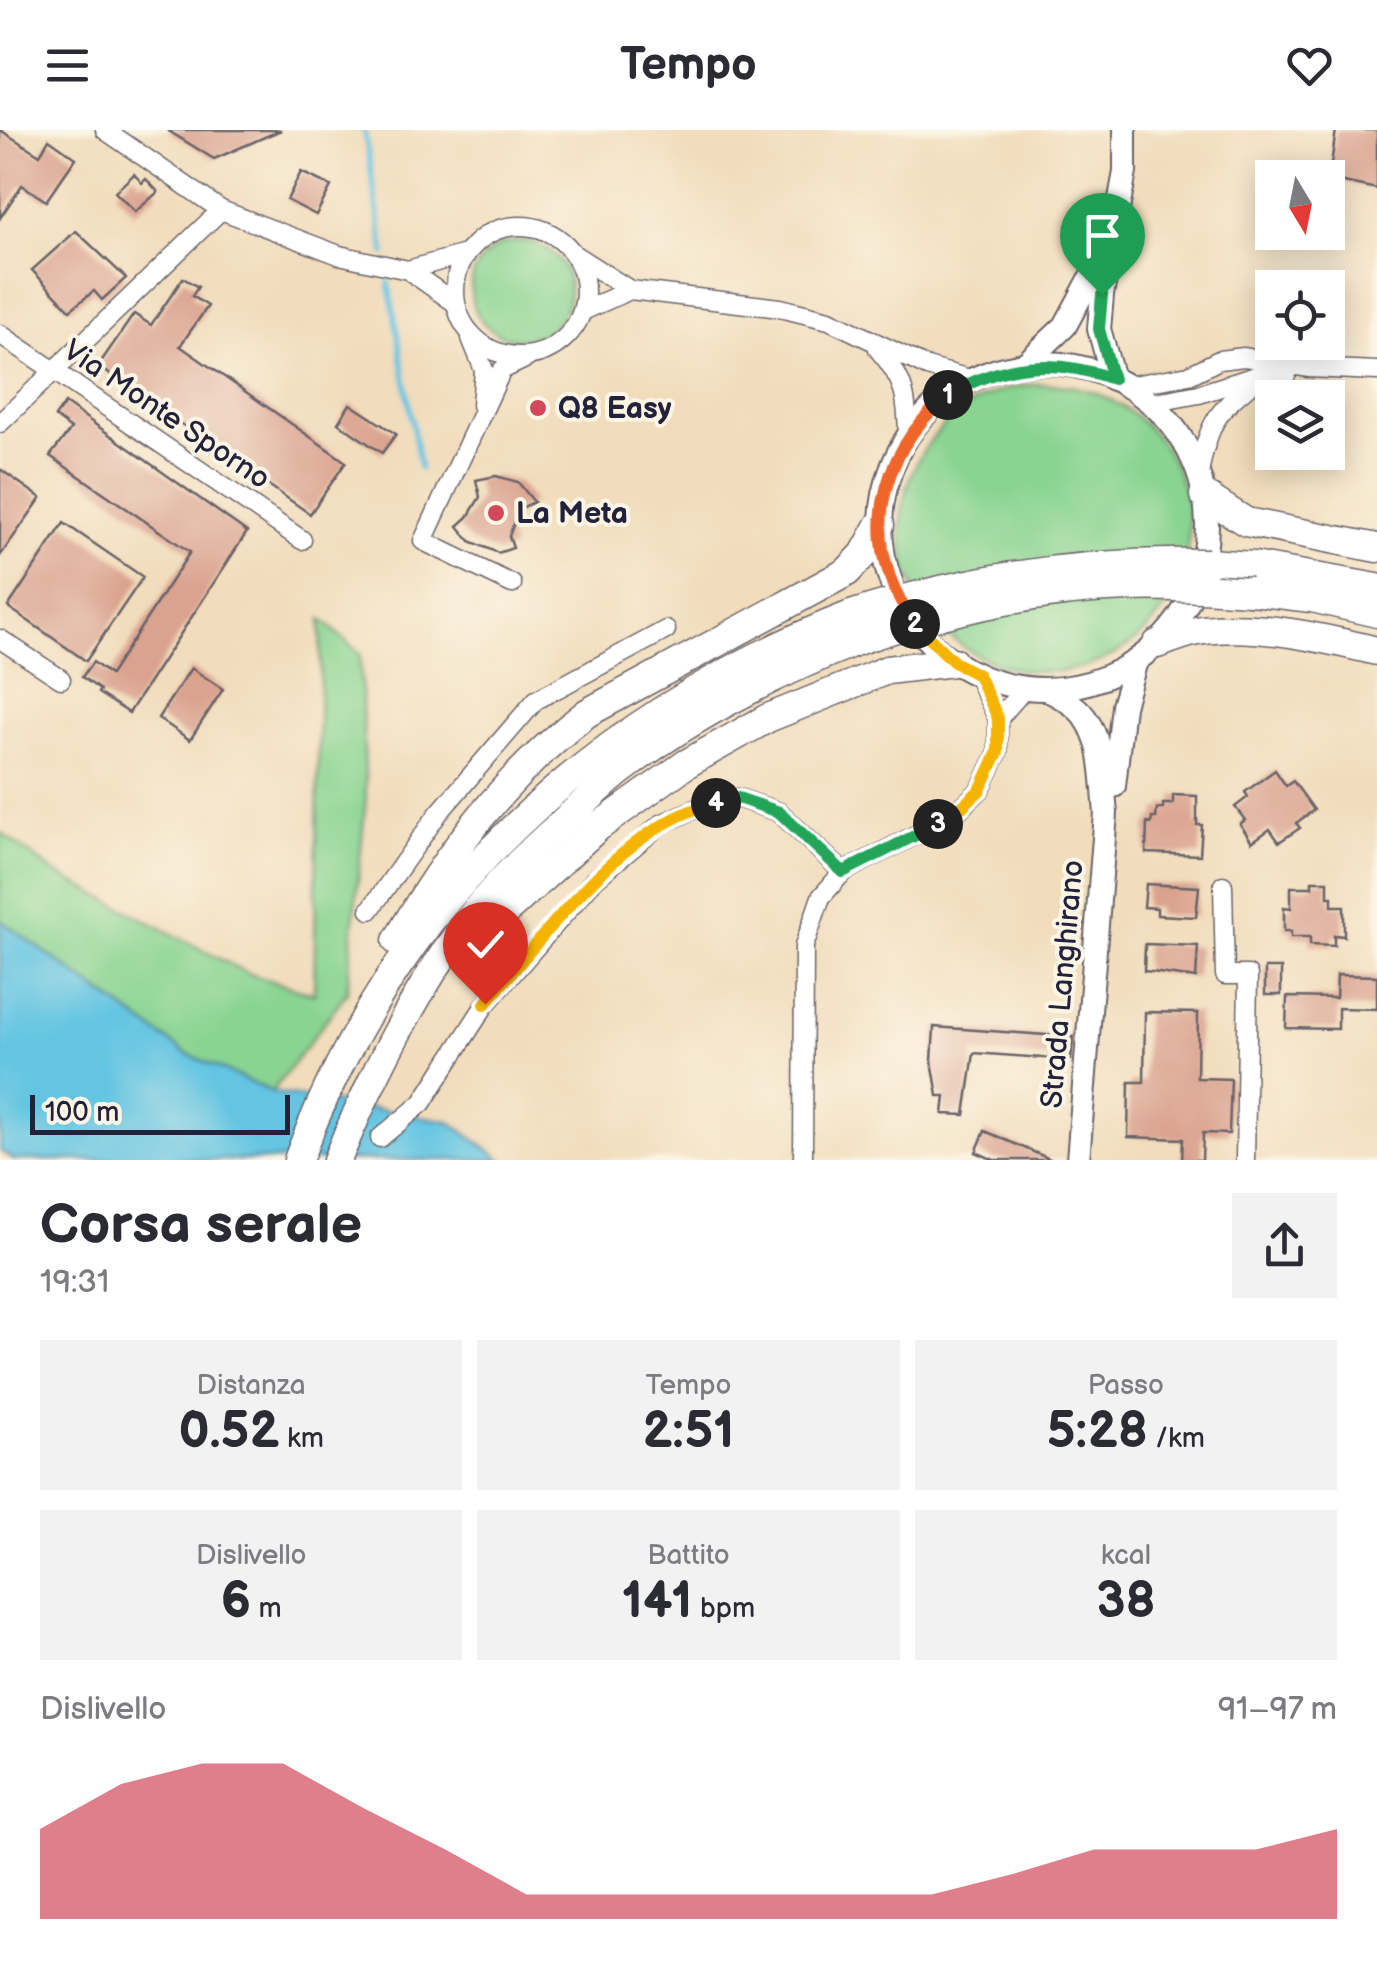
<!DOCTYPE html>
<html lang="it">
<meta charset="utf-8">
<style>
body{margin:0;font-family:"Balsamiq Sans",sans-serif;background:#f2f2f3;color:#2b2b33;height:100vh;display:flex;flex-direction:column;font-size:38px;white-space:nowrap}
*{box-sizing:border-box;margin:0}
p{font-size:32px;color:#7c7c81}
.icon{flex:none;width:55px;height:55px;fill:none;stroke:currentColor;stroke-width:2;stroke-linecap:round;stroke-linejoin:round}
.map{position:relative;height:1030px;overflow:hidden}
.panel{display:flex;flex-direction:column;background:#fff;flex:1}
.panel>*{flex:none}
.needle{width:65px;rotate:170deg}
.tools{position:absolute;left:1255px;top:30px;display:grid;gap:20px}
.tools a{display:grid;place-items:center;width:90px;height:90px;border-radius:0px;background:#fff;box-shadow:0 5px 25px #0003;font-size:50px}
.scale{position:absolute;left:30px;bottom:25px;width:260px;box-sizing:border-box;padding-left:10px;border:5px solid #22223b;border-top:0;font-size:28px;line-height:35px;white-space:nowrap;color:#22223b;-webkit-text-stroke:8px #fcf5e5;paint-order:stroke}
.pin{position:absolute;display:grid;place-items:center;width:85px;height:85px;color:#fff;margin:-102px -42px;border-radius:50% 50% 50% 0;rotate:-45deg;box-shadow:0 0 10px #0007}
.pin .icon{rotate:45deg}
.km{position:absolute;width:50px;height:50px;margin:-25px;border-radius:50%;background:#222;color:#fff;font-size:28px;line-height:50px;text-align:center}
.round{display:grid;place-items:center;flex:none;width:105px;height:105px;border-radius:0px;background:#f2f2f3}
.headline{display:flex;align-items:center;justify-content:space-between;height:170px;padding:0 40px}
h1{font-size:55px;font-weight:700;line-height:75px}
.metrics{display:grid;grid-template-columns:repeat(3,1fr);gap:15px;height:170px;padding:10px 40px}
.metrics div{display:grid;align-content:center;border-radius:0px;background:#f2f2f3;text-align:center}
.metrics b{font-size:50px;font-weight:700}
.metrics small{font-size:28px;font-weight:400}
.metrics p{font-size:28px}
.chart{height:280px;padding:20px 40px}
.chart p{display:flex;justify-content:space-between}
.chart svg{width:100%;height:180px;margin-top:10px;fill:#d1495b;opacity:.7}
header{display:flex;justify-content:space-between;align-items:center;height:130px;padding:0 40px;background:#fff;font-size:45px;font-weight:700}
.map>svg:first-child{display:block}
</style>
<header><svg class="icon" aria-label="menu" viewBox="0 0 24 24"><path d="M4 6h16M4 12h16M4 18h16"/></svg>Tempo<svg class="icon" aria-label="heart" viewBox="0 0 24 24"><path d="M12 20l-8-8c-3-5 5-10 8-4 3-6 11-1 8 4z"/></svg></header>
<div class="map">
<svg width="1377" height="1030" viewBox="0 0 1377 1030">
<rect width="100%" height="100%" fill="#fcf5e5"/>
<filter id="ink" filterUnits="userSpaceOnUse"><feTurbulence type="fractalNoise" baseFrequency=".01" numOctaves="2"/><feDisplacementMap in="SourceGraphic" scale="20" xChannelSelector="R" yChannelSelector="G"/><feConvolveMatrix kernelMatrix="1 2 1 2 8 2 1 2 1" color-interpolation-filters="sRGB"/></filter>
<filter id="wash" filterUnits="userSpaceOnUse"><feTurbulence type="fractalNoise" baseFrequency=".0048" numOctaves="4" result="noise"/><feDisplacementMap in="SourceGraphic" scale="40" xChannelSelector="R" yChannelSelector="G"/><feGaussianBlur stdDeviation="2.25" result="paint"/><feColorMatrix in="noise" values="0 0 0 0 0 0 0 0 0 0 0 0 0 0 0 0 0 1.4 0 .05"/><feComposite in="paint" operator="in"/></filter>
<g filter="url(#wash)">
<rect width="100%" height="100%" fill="#f1dcbb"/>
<g fill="#89d491" stroke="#567b66" stroke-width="2.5">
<circle cx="520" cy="160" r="49"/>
<circle cx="1045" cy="398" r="144"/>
<path d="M321,489L360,524L366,668L347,862L272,962L187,924L0,790V702L54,742L247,843L314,864Z"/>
</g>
<path fill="#64c5e2" stroke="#43748e" stroke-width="2.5" d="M0,790L187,924L272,962L449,991L503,1030H13L0,1021Z"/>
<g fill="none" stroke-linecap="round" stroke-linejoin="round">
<g stroke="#64c5e2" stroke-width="5">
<path d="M364,0L385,124"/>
<path d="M389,152L420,339"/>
</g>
</g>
<g id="blocks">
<g fill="#daa38f">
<path d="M0,0L40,25L49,9L76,28L46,71L22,55L0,88Z"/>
<path d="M167,0H281L214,29Z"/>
<path d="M1336,0H1377V59L1329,49Z"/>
<path d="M301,42L331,56L316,85L287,70Z"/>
<path d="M134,44L142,53L146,49L158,62L135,82L115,62Z"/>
<path d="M76,101L126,148L102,170L94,161L70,180L32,140Z"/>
<path d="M183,148L198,157L192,166L208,176L180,216L346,332L310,384L98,236L134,184L151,195Z"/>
<path d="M65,273L247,402L129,583L98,563L100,560L82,547L93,532L110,545L190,422L50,326L71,299L55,287Z"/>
<path d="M350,274L396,304L382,323L338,293Z"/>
<path d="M0,339L41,368L0,426Z"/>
<path d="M496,346L518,352L534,372L519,379L509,406L513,418L498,423L470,411L458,396L468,387L480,367L476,350Z"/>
<path d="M64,393L143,447L86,531L8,477Z"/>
<path d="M191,538L223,559L190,610L158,588Z"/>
<path d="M1275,640L1286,656L1293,651L1314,680L1296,693L1300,698L1279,712L1270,699L1252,712L1240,694L1245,690L1235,677L1248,667L1245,662Z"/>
<path d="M1173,665L1197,666V695H1202L1200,725L1146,723L1147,693L1151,694L1152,688H1156L1157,679H1163V674H1173Z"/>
<path d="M1312,751H1328V767H1332V776H1344V806L1334,805V816L1310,815V807H1291V801H1284V777L1291,778V757H1312Z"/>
<path d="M1146,754L1199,757L1196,787L1157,785V778L1144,777Z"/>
<path d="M1145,814L1198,816L1196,848L1144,841Z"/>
<rect x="1265" y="838" width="16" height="27"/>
<path d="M1337,845L1377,846V879L1338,878V899L1286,898L1287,867L1336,868Z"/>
<path d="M1145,882L1198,883L1197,948L1231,949L1229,1004L1203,1003L1202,1030H1182L1183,1009L1128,1007L1129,952H1144Z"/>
<path d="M934,897L1073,907L1071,930L974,923L965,985L943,984L945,966H938L932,931Z"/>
<path d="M985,1001L1052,1030H994L976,1022Z"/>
</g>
</g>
</g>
<g filter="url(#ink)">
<use href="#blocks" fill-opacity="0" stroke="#6a6368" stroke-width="2.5"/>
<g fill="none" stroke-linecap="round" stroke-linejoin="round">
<defs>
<g id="minor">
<path d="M105,0L221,80L339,125L408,140L455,173"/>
<circle cx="520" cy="161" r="65"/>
<path d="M575,125L630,160L780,178L829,190L927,237L973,250"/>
<path d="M408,140L465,124"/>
<path d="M583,181L630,160"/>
<path d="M0,204L302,410"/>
<path d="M471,208L484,240L481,275"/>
<path d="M878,219C905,250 907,266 908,305"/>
<path d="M1127,256L1189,245L1219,230L1244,227L1308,238L1377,241"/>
<path d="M1151,273L1199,264L1265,243L1287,244"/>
<path d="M0,293L221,80"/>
<path d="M1199,344C1208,292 1218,279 1260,247"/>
<path d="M512,454L423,411L502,240L527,228"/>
<path d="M0,509L61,549"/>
<path d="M998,589L1025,558"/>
<path d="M1223,755L1225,845H1248L1245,1030"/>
<path d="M370,780L438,684L536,570L666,500"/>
<path d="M380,1008L422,973L485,875L594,750L661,694L702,676L738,668L779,682L843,742"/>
<path d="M803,1030L804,816L821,767L843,742L951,687L980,660L998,622V589L977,545"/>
</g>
<g id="major">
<circle cx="1044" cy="396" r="163"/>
<path d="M1025,234L1065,196L1102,127"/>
<path d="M1113,249L1099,199L1102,165L1125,42V0"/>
<path d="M1046,559C1055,564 1066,569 1074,576C1105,600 1102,649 1106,683L1078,1030"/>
<path d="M1114,656L1123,576L1136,531"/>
</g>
<g id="highway">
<path d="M1204,365L1246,392L1377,418"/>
<path d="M1208,433L1254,436L1377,458"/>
<path d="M1251,461L1312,468L1377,483"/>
<path d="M1157,514C1172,509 1187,502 1203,500C1259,493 1322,508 1377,521"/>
<path d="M397,811C447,723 506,645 587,583L847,442L864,424L880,395"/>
<path d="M468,816L598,697L686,634L768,588L887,540L953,532"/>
<path d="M298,1030C397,767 592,587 851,485"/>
<path d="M337,1030C371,948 415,861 468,790C496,754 529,722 563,692C582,675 600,657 620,641C692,585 775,544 859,510"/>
</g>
</defs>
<use href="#minor" stroke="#6a6368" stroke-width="21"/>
<use href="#major" stroke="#6a6368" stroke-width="26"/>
<use href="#highway" stroke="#6a6368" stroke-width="31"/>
<use href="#minor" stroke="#fff" stroke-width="18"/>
<use href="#major" stroke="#fff" stroke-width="22"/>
<use href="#highway" stroke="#fff" stroke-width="28"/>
<defs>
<g id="highway-bridge">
<path d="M851,485C968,447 1085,430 1208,433"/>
<path d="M859,510C947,480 1036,460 1129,457C1169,455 1211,459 1251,461"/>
</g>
</defs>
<use href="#highway-bridge" stroke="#6a6368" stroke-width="31" stroke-linecap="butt"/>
<use href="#highway-bridge" stroke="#fff" stroke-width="28"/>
</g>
</g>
<g fill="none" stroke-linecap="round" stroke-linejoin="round" filter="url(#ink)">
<defs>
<path id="split-1" d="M948,265C1002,233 1055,227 1113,249L1099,199L1102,165"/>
<path id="split-2" d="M915,494C858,414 876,327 948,265"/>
<path id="split-3" d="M915,494L954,532L978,545L998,588V622L980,660L951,687L938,694"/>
<path id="split-4" d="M716,673L738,668L779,682L843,742L938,694"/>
<path id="split-5" d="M485,874C546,805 622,694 716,673"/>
</defs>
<use href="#split-1" stroke="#fff" stroke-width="20"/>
<use href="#split-2" stroke="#fff" stroke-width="20"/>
<use href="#split-3" stroke="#fff" stroke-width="20"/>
<use href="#split-4" stroke="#fff" stroke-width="20"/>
<use href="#split-5" stroke="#fff" stroke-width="20"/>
<use href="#split-1" stroke="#22a559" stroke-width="12"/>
<use href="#split-2" stroke="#f0652b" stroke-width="12"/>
<use href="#split-3" stroke="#f5b400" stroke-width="12"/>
<use href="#split-4" stroke="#22a559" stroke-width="12"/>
<use href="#split-5" stroke="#f5b400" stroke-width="12"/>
</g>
<g fill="#d1495b" stroke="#fcf5e5" stroke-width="4">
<circle cx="538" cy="278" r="10"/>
<circle cx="496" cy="383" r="10"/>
</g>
<g text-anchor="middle" stroke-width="8" stroke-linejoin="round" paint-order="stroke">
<g font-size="30" font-weight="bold" fill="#22223b" stroke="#fcf5e5" text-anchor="start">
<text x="558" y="288">Q8 Easy</text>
<text x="516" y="393">La Meta</text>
</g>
<g font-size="30" fill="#22223b" stroke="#fcf5e5">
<text transform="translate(167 284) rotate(34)" y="10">Via Monte Sporno</text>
<text transform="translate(1062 854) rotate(-85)" y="10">Strada Langhirano</text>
</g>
</g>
</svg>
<div class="tools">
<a><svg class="needle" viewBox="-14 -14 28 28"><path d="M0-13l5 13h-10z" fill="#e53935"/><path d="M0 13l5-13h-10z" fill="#7c7c81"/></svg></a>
<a><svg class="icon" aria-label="locate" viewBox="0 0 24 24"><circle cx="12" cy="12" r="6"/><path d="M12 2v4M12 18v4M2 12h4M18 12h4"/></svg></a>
<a><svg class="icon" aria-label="layers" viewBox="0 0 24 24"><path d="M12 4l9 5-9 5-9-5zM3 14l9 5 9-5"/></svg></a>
</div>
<div class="scale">100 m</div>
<div class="pin" style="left:1102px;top:165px;background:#1e9e55"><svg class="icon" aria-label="arrive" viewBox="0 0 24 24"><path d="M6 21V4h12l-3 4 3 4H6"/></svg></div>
<div class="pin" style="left:485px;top:874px;background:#d93025"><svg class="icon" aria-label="check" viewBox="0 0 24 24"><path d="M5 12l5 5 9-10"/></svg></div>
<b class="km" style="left:948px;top:265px">1</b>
<b class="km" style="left:915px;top:494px">2</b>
<b class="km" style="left:938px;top:694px">3</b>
<b class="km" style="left:716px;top:673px">4</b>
</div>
<section class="panel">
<div class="headline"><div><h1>Corsa serale</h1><p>19:31</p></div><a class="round"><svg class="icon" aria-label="share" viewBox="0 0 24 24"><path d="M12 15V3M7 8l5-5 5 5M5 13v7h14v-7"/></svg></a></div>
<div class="metrics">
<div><p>Distanza</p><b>0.52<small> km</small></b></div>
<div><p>Tempo</p><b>2:51</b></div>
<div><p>Passo</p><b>5:28<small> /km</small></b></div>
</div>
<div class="metrics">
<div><p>Dislivello</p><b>6<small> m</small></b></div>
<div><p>Battito</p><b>141<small> bpm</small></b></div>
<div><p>kcal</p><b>38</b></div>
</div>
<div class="chart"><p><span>Dislivello</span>91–97 m</p>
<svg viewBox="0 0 160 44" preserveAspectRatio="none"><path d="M0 44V22L10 11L20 6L30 6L40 17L50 27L60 38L70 38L80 38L90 38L100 38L110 38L120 33L130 27L140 27L150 27L160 22V44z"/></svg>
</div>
</section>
